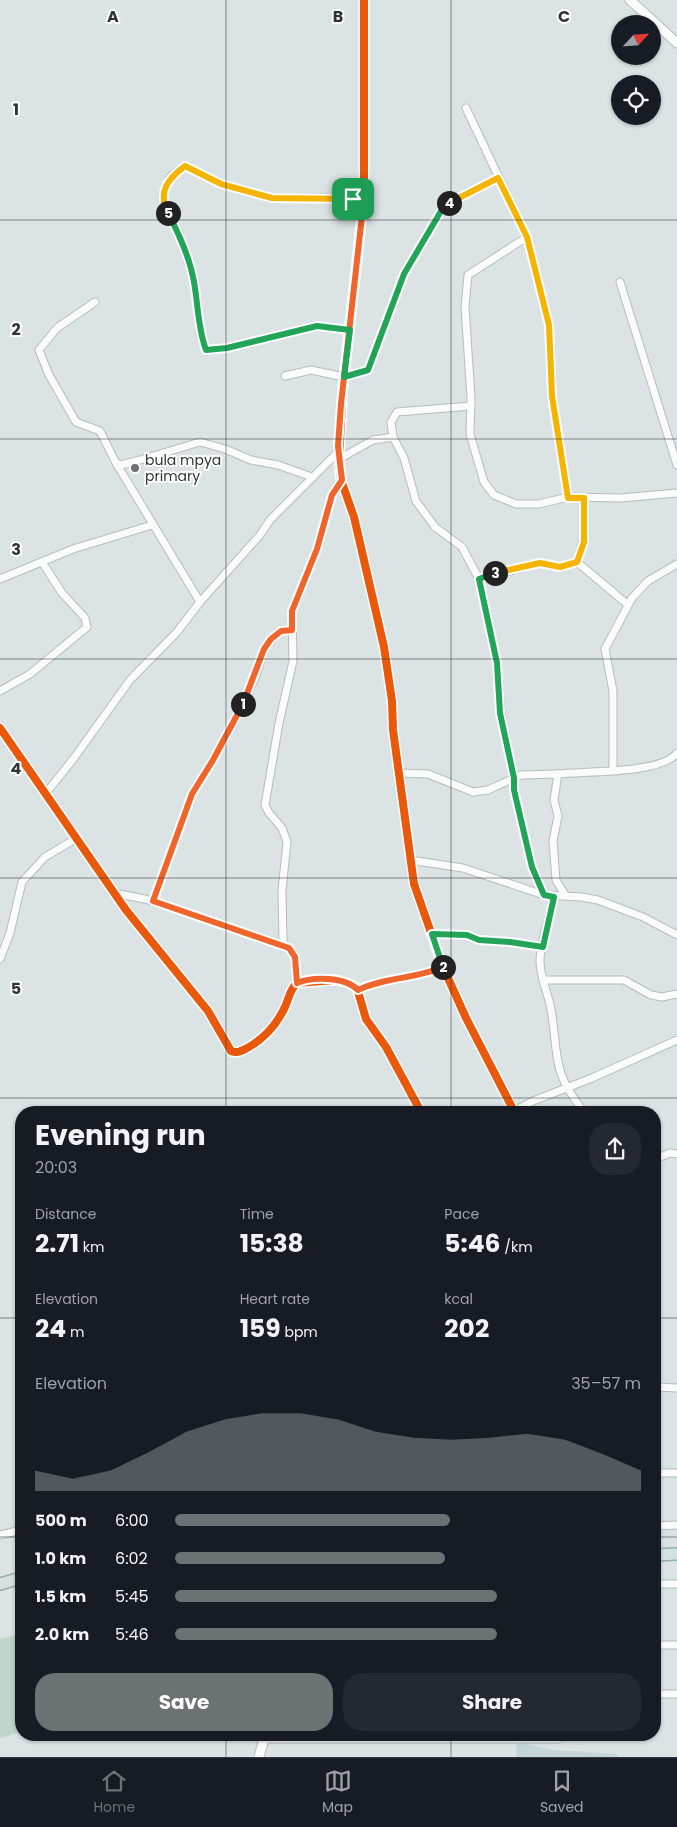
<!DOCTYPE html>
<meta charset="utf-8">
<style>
body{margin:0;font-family:Poppins,sans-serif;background:#242831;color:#f1f3f6;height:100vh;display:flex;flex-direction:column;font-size:19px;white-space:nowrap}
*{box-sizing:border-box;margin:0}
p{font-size:16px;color:#9ea1a6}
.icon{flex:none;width:28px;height:28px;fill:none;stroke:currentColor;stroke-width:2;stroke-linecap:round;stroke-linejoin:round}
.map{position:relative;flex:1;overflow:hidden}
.sheet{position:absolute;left:15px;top:1106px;width:646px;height:635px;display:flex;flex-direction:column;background:#171b24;border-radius:20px;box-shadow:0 1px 4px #0004}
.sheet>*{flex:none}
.needle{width:32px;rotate:64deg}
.controls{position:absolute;left:611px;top:15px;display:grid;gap:10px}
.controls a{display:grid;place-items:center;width:50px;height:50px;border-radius:50%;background:#171b24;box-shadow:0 1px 4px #0004;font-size:25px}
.pin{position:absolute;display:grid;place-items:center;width:42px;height:42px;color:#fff;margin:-21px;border-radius:10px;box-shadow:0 2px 8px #0006}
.km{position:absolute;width:25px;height:25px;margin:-12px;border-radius:50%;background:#222;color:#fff;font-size:14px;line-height:25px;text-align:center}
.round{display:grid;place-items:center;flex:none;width:52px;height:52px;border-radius:20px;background:#242831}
.overview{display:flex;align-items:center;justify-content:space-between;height:85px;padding:0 20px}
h1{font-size:28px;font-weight:700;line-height:38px}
.metrics{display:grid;grid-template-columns:repeat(3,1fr);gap:8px;height:85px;padding:5px 20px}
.metrics div{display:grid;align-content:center}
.metrics b{font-size:25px;font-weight:700}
.metrics small{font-size:14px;font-weight:400}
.metrics p{font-size:14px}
.chart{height:140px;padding:10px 20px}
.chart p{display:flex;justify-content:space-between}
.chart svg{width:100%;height:90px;margin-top:5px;fill:#6b7273;opacity:.7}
.button{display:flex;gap:10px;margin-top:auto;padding:10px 20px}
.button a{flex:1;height:58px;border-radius:20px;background:#6b7273;color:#fff;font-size:20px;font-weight:700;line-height:58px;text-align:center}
.button a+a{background:#242831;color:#f1f3f6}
ul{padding:0 20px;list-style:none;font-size:16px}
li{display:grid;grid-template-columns:80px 60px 1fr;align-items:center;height:38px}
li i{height:12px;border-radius:6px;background:#6b7273}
.tab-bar{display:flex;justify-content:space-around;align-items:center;height:70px;border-top:1px solid #363941;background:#171b24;font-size:14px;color:#9ea1a6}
.tab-bar a{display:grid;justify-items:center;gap:2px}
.tab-bar .active{color:#6b7273}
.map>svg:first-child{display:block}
</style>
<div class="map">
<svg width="677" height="1757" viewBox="0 0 677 1757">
<rect width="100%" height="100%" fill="#dbe3e5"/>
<path fill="#c5d6d9" d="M517,1742L553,1750L618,1754V1757H516Z"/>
<path fill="#c0d6c9" d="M21,1634V1732L0,1738V1639Z"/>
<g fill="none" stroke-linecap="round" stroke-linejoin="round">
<defs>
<g id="minor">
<path d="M364,0V197L343,386L339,459L341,480L354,517L384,647L392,701L393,730L414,884L443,967L466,1018L514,1111"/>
<path d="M466,108L527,237L549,325L552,396L568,497"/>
<path d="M527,237L468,275L465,306L471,398L470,434L484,482L494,495L516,504H539L568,497L621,498L677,493"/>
<path d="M620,282L677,465"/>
<path d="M95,302L57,328L39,350L49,375L76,422L100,431L116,463L121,465L140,460L200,442L225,449L251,460L278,465L312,477"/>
<path d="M350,330L317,326L227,348L206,350L201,336L194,280L179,233L166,210L163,196L170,177L185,166L221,184L272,198L364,197"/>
<path d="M285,376L311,370L344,377L368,370L404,274L444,206L498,178"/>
<path d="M471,406L397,412L391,422L393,437L404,458L416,501L435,527L462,547L479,579L497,663L501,713L514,778V790L532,867L544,895"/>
<path d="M339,459L373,440L393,437"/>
<path d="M116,463L200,602"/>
<path d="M577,562L627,604"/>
<path d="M0,579L73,549L152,525"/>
<path d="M479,579L540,563L561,567L577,562L584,537V498"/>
<path d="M0,691L30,674L87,627L85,618L62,593L42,562"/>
<path d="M0,728L126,910L208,1011L231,1051C238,1054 243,1050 249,1047C266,1037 277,1024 285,1007C289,998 290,989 297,983L335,980L348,983L357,988L366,1019L386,1047L421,1112"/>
<path d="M613,769V691L605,649L632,598L648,581L677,564"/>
<path d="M400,773L428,774L473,792L488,790L521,775L558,774L554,800L558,816L553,841L556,880L565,895"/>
<path d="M558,774C585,771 661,774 677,753"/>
<path d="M47,792L74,758L130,680L177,632L200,602L260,535L270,520L338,452"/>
<path d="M410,860L463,868L544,895L581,897L598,900L643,917L677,935"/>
<path d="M114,893L145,899L286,946L294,954L297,983"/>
<path d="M554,897C550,918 540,940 540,961C540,978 548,993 551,1009C559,1058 551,1070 584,1112"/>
<path d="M153,901L192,794L231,728L256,676L264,649L278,632L285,630L292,631"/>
<path d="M432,934L467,935L479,940L510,942L543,947"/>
<path d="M283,945L282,890L287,842L282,828L269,813L265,805L279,723L293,661L292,611L317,549L332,495L341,480"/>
<path d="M0,959L10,933L22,882L45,857L77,838"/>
<path d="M543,980H624L651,995L662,997L677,994"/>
<path d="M358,990C385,977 415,979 443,967"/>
<path d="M512,1112L533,1101L592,1078L677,1040"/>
<path d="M655,1159L670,1153L677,1154"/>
<path d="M655,1387L677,1388"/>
<path d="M655,1473H677"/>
<path d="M655,1526L677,1525"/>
<path d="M0,1535L21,1530"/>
<path d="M655,1584H677"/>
<path d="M655,1645H677"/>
<path d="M655,1694H677"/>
<path d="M265,1739H558"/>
</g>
<g id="tertiary">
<path d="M630,0L677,43"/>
<path d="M259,1757L265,1735"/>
</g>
<g id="trunk">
<path d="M655,1555L677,1554"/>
<path d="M0,1584L21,1578"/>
</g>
</defs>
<use href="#minor" stroke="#b7bdbe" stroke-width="9"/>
<use href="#tertiary" stroke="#b7bdbe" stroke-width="11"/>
<use href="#trunk" stroke="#96acaa" stroke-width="14"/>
<use href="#minor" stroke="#fafbfb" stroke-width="7"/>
<use href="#tertiary" stroke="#fafbfb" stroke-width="9"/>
<use href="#trunk" stroke="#d4e3e2" stroke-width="11"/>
<defs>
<g id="cycleway">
<path d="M364,0V197L343,386L339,459L341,480L354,517L384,647L392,701L393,730L414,884L443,967L466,1018L514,1111L512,1112"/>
<path d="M0,728L126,910L208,1011L231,1051C238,1054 243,1050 249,1047C266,1037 277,1024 285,1007C289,998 290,989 297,983L335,980L348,983L357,988L366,1019L386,1047L421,1112"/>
</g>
</defs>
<use href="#cycleway" stroke="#fff" stroke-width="11"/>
<use href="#cycleway" stroke="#e8590c" stroke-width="8"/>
</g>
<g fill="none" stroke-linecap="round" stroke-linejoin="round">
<defs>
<path id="split-1" d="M243,704L264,649L271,639L281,631L292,630V611L317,549L332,495L342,480L338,446L341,404L364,198L353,199"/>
<path id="split-2" d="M243,704L213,760L192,794L153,901L289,948L295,957L297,983C313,976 346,977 358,990C385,977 416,979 443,967"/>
<path id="split-3" d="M443,967L432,934L467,935L479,940L510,942L543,947L554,897L544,895L532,867L514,790V778L500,713L497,663L479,579L495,573"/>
<path id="split-4" d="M449,203L498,178L527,237L549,325L552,396L568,498H584V542L577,562L560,567L540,563L495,573"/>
<path id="split-5" d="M168,213C179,234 190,258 194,282C198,304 198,329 206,350L227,348L317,326L350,330L344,377L368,370L404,274L444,206L449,203"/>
<path id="split-6" d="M168,213C157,191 169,178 185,166L221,184L272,198L353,199"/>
</defs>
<use href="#split-1" stroke="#fff" stroke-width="10"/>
<use href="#split-2" stroke="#fff" stroke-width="10"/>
<use href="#split-3" stroke="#fff" stroke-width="10"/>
<use href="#split-4" stroke="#fff" stroke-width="10"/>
<use href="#split-5" stroke="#fff" stroke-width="10"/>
<use href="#split-6" stroke="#fff" stroke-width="10"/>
<use href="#split-1" stroke="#f0652b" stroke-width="6"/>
<use href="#split-2" stroke="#f0652b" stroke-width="6"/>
<use href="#split-3" stroke="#22a559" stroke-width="6"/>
<use href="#split-4" stroke="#f5b400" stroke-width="6"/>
<use href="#split-5" stroke="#22a559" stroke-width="6"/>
<use href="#split-6" stroke="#f5b400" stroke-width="6"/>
</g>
<path fill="none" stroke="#2f3536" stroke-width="1" stroke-opacity="0.55" d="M226,0V1112M451,0V1112M0,220H677M0,439H677M0,659H677M0,878H677M0,1098H677M0,1318H21M655,1318H677M0,1537H21M655,1537H677M226,1735V1757M451,1735V1757"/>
<circle fill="#6b7273" stroke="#fff" stroke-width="2" cx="135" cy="468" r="5"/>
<g text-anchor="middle" stroke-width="4" stroke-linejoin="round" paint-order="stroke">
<g font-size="14" fill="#2f3536" stroke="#fff" text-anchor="start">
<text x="145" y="465">bula mpya<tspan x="145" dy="16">primary</tspan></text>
</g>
</g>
<g font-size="16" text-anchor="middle" font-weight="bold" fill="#2f3536" stroke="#fff" stroke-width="4" stroke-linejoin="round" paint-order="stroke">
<text x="113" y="22">A</text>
<text x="338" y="22">B</text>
<text x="564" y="22">C</text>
<text x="16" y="115">1</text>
<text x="16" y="335">2</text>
<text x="16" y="555">3</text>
<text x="16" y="774">4</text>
<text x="16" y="994">5</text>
</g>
</svg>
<div class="controls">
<a><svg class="needle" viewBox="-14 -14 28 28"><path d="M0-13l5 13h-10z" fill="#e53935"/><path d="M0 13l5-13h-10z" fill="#9ea1a6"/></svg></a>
<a><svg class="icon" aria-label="locate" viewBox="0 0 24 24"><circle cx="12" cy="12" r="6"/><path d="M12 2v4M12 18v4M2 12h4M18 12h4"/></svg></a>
</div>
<div class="pin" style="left:353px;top:199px;background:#1e9e55"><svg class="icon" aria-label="arrive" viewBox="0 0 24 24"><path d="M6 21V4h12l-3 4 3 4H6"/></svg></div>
<b class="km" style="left:243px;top:704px">1</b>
<b class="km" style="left:443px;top:967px">2</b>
<b class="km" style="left:495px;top:573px">3</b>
<b class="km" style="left:449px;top:203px">4</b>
<b class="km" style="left:168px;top:213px">5</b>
<section class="sheet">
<div class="overview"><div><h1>Evening run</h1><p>20:03</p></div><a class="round"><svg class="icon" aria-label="share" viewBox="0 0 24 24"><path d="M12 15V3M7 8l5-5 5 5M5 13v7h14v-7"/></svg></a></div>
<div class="metrics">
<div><p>Distance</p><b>2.71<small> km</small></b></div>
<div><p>Time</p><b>15:38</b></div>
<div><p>Pace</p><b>5:46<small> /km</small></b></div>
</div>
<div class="metrics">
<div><p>Elevation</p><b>24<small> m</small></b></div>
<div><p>Heart rate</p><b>159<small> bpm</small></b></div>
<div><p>kcal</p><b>202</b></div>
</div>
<div class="chart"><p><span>Elevation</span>35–57 m</p>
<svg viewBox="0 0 160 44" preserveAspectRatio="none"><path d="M0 44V34L10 38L20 34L30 25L40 15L50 9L60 6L70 6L80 9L90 15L100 18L110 19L120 18L130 16L140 19L150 26L160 34V44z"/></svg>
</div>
<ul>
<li><b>500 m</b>6:00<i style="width:59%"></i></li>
<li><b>1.0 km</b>6:02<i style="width:58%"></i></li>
<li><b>1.5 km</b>5:45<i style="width:69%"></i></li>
<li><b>2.0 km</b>5:46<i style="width:69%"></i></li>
</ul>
<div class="button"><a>Save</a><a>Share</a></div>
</section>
</div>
<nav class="tab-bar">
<a class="active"><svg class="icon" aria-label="home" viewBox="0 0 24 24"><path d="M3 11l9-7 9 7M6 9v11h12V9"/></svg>Home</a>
<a><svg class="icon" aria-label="map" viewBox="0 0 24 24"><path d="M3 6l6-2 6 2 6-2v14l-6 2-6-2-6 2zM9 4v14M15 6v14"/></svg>Map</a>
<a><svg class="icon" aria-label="saved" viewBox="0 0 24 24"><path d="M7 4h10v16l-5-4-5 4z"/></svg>Saved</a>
</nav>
